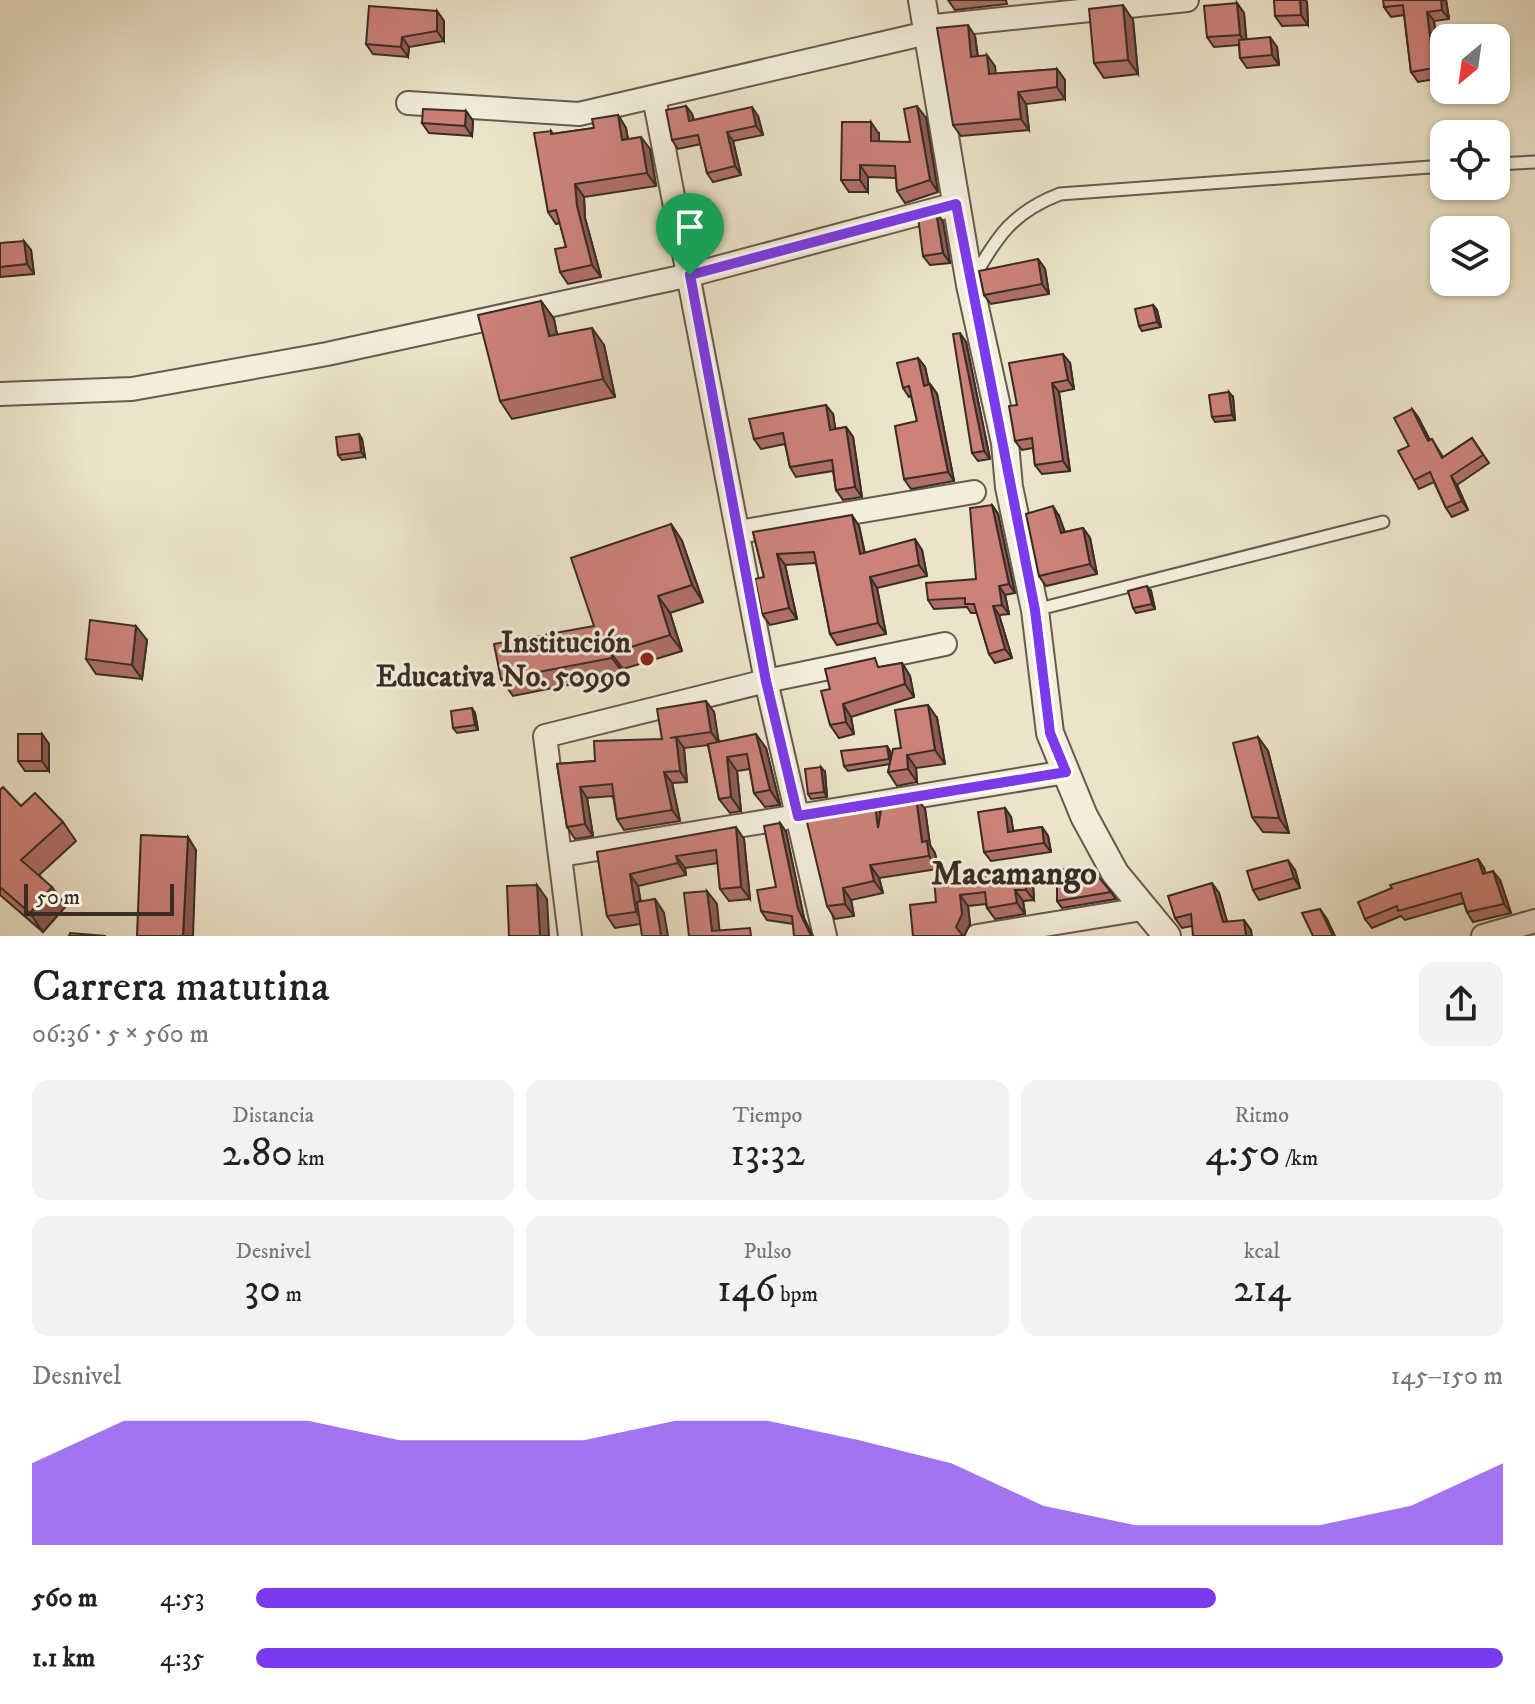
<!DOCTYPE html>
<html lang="es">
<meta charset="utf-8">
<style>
body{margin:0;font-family:"IM FELL DW Pica",serif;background:#f2f2f2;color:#222;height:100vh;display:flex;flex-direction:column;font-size:30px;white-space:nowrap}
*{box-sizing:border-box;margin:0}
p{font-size:26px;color:#767676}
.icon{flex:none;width:44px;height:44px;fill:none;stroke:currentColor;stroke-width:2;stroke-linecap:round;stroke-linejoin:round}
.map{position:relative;height:936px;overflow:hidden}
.panel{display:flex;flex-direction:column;background:#fff;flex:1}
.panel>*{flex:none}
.needle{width:52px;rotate:209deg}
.controls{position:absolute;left:1430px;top:24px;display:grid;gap:16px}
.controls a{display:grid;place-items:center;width:80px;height:80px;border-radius:16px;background:#fff;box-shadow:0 2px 6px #0004;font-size:40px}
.scale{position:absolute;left:24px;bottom:20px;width:150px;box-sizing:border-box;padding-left:8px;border:4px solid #392c25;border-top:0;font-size:22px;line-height:28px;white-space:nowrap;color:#392c25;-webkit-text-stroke:6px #f3eddc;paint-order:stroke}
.pin{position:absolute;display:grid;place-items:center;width:68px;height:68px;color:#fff;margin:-82px -34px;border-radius:50% 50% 50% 0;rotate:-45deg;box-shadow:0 0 8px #0007}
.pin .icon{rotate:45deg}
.round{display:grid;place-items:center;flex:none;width:84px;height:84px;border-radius:16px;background:#f2f2f2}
.overview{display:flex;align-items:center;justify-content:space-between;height:136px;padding:0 32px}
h1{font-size:44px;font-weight:600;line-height:60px}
.figures{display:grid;grid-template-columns:repeat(3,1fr);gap:12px;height:136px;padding:8px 32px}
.figures div{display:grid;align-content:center;border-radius:16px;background:#f2f2f2;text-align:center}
.figures b{font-size:40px;font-weight:600}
.figures small{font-size:22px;font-weight:400}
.figures p{font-size:22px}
.chart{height:224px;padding:16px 32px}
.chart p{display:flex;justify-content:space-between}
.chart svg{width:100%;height:144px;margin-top:8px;fill:#7c3aed;opacity:.7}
ul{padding:0 32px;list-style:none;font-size:26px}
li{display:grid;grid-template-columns:128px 96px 1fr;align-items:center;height:60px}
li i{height:20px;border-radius:10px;background:#7c3aed}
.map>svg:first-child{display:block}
</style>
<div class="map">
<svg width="1535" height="936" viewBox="0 0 1535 936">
<rect width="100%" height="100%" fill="#ece4c9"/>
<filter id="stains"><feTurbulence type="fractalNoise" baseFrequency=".0025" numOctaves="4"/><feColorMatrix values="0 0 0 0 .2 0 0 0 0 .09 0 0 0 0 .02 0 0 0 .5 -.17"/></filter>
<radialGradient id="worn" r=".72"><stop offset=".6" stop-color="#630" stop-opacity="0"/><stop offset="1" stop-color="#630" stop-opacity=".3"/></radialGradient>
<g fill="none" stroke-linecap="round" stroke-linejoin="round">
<defs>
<g id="service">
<path d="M1496,164L1535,162"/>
<path d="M973,279C997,236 1013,212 1060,194L1444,166"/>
<path d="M1035,610L1383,522"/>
</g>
<g id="minor">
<path d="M925,27L1187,0"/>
<path d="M654,97L766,681L825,936"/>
<path d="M408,103L579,114L927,33"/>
<path d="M0,394L132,389L327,354L690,275L956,204"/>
<path d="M738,532L974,492"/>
<path d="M561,855L1066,772"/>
<path d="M570,936L545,736L766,681L945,644"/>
<path d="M977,936L1142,909"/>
<path d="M1483,936L1535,921"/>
</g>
<path id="tertiary" d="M922,0L970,285L1005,443L1009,487L1035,610L1050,733L1084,816L1115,873L1167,936"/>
</defs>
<use href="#service" stroke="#665a4e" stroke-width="15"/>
<use href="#minor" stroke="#665a4e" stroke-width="26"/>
<use href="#tertiary" stroke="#665a4e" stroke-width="30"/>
<use href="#service" stroke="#f3eddc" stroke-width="11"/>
<use href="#minor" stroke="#f3eddc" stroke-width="22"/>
<use href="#tertiary" stroke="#f3eddc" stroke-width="26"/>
</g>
<g fill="#af6f68" stroke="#392c25" stroke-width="2">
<path d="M948,0H1006L1007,4L955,10Z"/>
<path d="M1446,0L1449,19L1434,21L1441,78L1418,82L1411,72L1404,15L1391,17L1384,7Z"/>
<path d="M1307,2L1308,25L1282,26L1275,16Z"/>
<path d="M1237,3L1244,13L1246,39L1277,47L1279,65L1247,68L1240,58L1239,45L1214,47L1207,37Z"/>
<path d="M437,11L444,21V41L409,47L408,57L373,54L366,44Z"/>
<path d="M1133,20L1138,74L1104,78L1094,63Z"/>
<path d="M975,36L978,56L995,66V74L1057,69L1065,80V99L1026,104L1029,130L961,136L953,125Z"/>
<path d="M686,106L692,114L694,120L758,116L763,135L733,141L741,175L713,182L707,173L701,144L678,149L672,140Z"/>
<path d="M466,111L473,121L472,136L429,133L422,123Z"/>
<path d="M618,115L626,128L628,139L650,149L656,186L584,197L585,218L601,277L568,284L560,272L566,247L560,223L556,224L548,212L551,131L553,134L594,128Z"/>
<path d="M926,118L938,192L905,203L897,191L896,178L868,177V192H849L841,180L879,134V142H910Z"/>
<path d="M936,212L943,222L950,263L930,265L923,256Z"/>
<path d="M0,243L31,250L34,274L0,277Z"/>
<path d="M1038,259L1045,269L1049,294L991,304L984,295Z"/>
<path d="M541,301L554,319L557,335L604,345L615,397L512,419L500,401Z"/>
<path d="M1153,305L1157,310L1161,327L1142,331L1139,326Z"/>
<path d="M966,342L990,459L978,461L972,453Z"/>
<path d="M918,358L925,367L929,385L930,384L937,394L954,481L911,489L904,479L917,421L911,396L909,397L903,388Z"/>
<path d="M1070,363L1074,389L1059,392L1070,471L1042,474L1035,465L1033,448L1022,450L1015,441L1017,405Z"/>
<path d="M1233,397L1235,420L1215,422L1212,417Z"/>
<path d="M1412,409L1418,417L1430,440L1432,439L1443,457L1472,438L1489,463L1457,485L1468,510L1452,517L1446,508L1434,482L1419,489L1414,480L1409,446Z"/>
<path d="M833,414L835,429L846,427L853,437L862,497L843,500L836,490L833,471L796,477L790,467L785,444L761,449L754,439Z"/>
<path d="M359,434L362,439L365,457L342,460L338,455Z"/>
<path d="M992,505L998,514L1015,593L1005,595L1009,614L999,615L1012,658L995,663L989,654L977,613H971L967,607L934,609L928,600L976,579Z"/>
<path d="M1059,516L1065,532L1083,528L1090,538L1097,574L1046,586L1039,576Z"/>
<path d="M671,524L682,541L703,602L670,613L682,651L623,669L624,674L513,696L501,679L594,626Z"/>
<path d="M859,526L865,553L922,550L927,576L877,588L886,634L837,645L830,634L816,563L785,565L797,619L770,625L762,614L764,577L753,532Z"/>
<path d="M1151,591L1155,609L1136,613L1133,608Z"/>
<path d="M147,640L142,679L96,674L86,659Z"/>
<path d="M902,663L910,676L914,697L851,717L854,734L839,738L830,725V689L881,667Z"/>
<path d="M714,712L718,741L766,748L780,805L765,807L754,793L750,769L737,771L741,811L730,813L719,799L708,745L684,748L687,782L672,783L680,821L624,830L617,819L613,796L587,798L593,836L575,839L567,827L557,764L595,761L662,739Z"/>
<path d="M475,713L478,730L457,733L453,728Z"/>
<path d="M937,718L945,764L916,768L917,782L897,786L888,772L890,764L848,771L844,766L887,746L890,751L891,757Z"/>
<path d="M42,734L49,744V771H25L18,761Z"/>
<path d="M1258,737L1268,751L1289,833L1263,832L1252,817Z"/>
<path d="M825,772L827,797L811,799L808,794Z"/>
<path d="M0,790L21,806L63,822L76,841L39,875L66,906L43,932L0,895Z"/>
<path d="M1005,808L1011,817L1013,831L1042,827L1048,836L1051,852L991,861L984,852Z"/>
<path d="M925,809L930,845L935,853L938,869L879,878L883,893L851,900L854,916L835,919L827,906L880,813Z"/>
<path d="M780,823L786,832L804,918L793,924L767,920L761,911L776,887Z"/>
<path d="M744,839L750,899L729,901L720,889L718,863L685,868L686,875L638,886L641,902L655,899L664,913L640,924L615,928L607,916L597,852Z"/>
<path d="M1478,859L1484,868L1486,874L1500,880L1511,913L1473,922L1467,912L1464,903L1405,920L1401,916L1372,928L1365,919Z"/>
<path d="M1081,870L1085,876L1111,892L1116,899L1062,908L1057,901Z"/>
<path d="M1295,870L1300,888L1259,900L1253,890Z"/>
<path d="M1025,874L1033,884L1034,900L1023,901L1025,914L995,919L987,908L986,904L968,906L970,924L964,936H913L936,902Z"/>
<path d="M1219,893L1227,922L1251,930L1192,926L1182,928L1175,918Z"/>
</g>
<g fill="#8f5a55" stroke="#392c25" stroke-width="2">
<path d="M1300,0H1305L1307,2L1308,25L1301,15Z"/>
<path d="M1441,0H1446L1449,19L1442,10Z"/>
<path d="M1237,3L1244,13L1247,45L1240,35Z"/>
<path d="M1123,5L1133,20L1138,74L1128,60Z"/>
<path d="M437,11L444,21V41L437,31Z"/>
<path d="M1427,12L1434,21L1441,78L1434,68Z"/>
<path d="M968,25L975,36L979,68L971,57Z"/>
<path d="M402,37L409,47L408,57L401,47Z"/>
<path d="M1270,37L1277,47L1279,65L1272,55Z"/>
<path d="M987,55L995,66L997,85L989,74Z"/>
<path d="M1057,69L1065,80V99L1057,87Z"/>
<path d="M1018,92L1026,104L1029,130L1021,119Z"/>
<path d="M686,106L692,114L696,130L689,121Z"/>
<path d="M917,106L926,118L938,192L930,180Z"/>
<path d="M752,107L758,116L763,135L756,126Z"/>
<path d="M466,111L473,121L472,136L465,126Z"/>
<path d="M618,115L626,128L630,152L622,140Z"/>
<path d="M871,122L879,134V153L871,141Z"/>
<path d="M727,132L733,141L741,175L735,166Z"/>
<path d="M641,137L650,149L656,186L647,173Z"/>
<path d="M860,165L868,177V192L860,180Z"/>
<path d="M575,184L584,197L585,218L601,277L592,265L577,206Z"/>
<path d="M936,212L943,222L950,263L943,253Z"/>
<path d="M24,241L31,250L34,274L27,264Z"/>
<path d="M1038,259L1045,269L1049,294L1042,284Z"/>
<path d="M541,301L554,319L561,354L549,336Z"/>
<path d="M1153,305L1157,310L1161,327L1157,322Z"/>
<path d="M592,328L604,345L615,397L603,379Z"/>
<path d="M960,333L966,342L990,459L984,451Z"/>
<path d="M1063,354L1070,363L1074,389L1068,380Z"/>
<path d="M918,358L925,367L931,395L924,386Z"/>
<path d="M1052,383L1059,392L1070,471L1063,461Z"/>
<path d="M930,384L937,394L954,481L948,472Z"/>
<path d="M1229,392L1233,397L1235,420L1232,415Z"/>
<path d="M826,405L833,414L837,439L830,430Z"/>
<path d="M1412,409L1418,417L1434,449L1428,441Z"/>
<path d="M846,427L853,437L862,497L855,487Z"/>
<path d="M359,434L362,439L365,457L361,452Z"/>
<path d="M1451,476L1457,485L1468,510L1462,501Z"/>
<path d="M992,505L998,514L1015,593L1009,584Z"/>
<path d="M1053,506L1059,516L1068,543L1061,533Z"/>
<path d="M852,515L859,526L867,565L860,554Z"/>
<path d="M671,524L682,541L703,602L692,585Z"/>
<path d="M1083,528L1090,538L1097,574L1090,564Z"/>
<path d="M915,539L922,550L927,576L919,565Z"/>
<path d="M777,554L785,565L797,619L789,608Z"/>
<path d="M870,577L877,588L886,634L878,623Z"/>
<path d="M999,586L1005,595L1009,614L1002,605Z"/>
<path d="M1147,586L1151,591L1155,609L1152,604Z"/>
<path d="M658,596L670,613L682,651L670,635Z"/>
<path d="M993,606L999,615L1012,658L1005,649Z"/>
<path d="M136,626L147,640L142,679L132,665Z"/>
<path d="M611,653L623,669L624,674L612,658Z"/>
<path d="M902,663L910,676L914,697L905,684Z"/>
<path d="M706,701L714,712L719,743L711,732Z"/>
<path d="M843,704L851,717L854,734L846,722Z"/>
<path d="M928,705L937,718L945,764L935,750Z"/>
<path d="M472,708L475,713L478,730L475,725Z"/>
<path d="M42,734L49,744V771L42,761Z"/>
<path d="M756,734L766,748L780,805L770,790Z"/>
<path d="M676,737L684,748L687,782L680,771Z"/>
<path d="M1258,737L1268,751L1289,833L1279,818Z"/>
<path d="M887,746L890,751L892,764L889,759Z"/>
<path d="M907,755L916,768L917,782L908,769Z"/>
<path d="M727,757L737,771L741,811L731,797Z"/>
<path d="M821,767L825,772L827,797L824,792Z"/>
<path d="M664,772L672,783L680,821L672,810Z"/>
<path d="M580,787L587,798L593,836L585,824Z"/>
<path d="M916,797L925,809L930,845L935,853L938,869L929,856L922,842Z"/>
<path d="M875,805L883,817L878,828Z"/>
<path d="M1005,808L1011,817L1015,841L1008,832Z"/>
<path d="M780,823L786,832L804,918L813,936H811L798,909Z"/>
<path d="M736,827L744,839L750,899L741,887Z"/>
<path d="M1042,827L1048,836L1051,852L1044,843Z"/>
<path d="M188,837L196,850L193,936H183Z"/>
<path d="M676,856L685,868L686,875L678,863Z"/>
<path d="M1478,859L1484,868L1489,883L1483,874Z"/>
<path d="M1288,860L1295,870L1300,888L1294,878Z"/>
<path d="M870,865L879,878L883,893L874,881Z"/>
<path d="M1493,871L1500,880L1511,913L1504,904Z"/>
<path d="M630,874L638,886L644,924L636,912Z"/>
<path d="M1025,874L1033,884L1034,900L1026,890Z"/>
<path d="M1212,883L1219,893L1230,932L1223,922Z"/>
<path d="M537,885L547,899L549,936H540Z"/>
<path d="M52,887L66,906L43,932L30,913Z"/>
<path d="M843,888L851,900L854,916L845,904Z"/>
<path d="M1015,890L1023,901L1025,914L1017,903Z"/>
<path d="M707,891L717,904L720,936L712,931Z"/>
<path d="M960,895L968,906L970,924L964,936H962L956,927Z"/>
<path d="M655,899L664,913L668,936H661Z"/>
<path d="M1320,909L1327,919L1335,936H1333Z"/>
<path d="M1244,920L1251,930L1252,936H1246Z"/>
</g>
<g fill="#cc8179" stroke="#392c25" stroke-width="2">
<path d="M1274,0H1300L1301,15L1275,16Z"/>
<path d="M1383,0H1441L1442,10L1427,12L1434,68L1411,72L1403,5L1384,7Z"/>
<path d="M1237,3L1240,35L1207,37L1204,6Z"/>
<path d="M1123,5L1128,60L1094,63L1089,9Z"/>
<path d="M369,6L437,11V31L402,37L401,47L366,44Z"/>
<path d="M968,25L971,57L987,55L989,74L1057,69V87L1018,92L1021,119L953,125L937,28Z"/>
<path d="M1270,37L1272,55L1240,58L1239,40Z"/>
<path d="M686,106L689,121L752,107L756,126L727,132L735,166L707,173L698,135L672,140L666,110Z"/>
<path d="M917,106L930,180L897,191L895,166L860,165V180H841L842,122H871V141L910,142L904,109Z"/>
<path d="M423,109L466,111L465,126L422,123Z"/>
<path d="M618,115L622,140L641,137L647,173L575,184L577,206L592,265L560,272L555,249L566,247L556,210L548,212L534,133L551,131V134L594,128L592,119Z"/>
<path d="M936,212L943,253L923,256L918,217Z"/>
<path d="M24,241L27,264L0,267V243Z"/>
<path d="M1038,259L1042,284L984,295L979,271Z"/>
<path d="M541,301L549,336L592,328L603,379L500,401L478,315Z"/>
<path d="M1153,305L1157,322L1139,326L1135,309Z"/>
<path d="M960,333L984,451L972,453L953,334Z"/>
<path d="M1063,354L1068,380L1052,383L1063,461L1035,465L1032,438L1015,441L1009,406L1017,405L1009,363Z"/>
<path d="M918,358L924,386L930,384L948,472L904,479L895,426L917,421L909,386L903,388L897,363Z"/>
<path d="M1229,392L1232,415L1212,417L1209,395Z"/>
<path d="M826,405L830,430L846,427L855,487L836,490L832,460L790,467L783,433L754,439L749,419Z"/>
<path d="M1412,409L1428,441L1432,439L1442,458L1472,438L1483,455L1451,476L1462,501L1446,508L1430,472L1414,480L1398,451L1409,446L1394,418Z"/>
<path d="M359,434L361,452L338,455L336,437Z"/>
<path d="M992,505L1009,584L999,586L1002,605L993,606L1005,649L989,654L974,604H965V598L928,600L926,583L976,579L970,508Z"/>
<path d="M1053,506L1061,533L1083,528L1090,564L1039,576L1026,514Z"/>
<path d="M852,515L860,554L915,539L919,565L870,577L878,623L830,634L814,552L777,554L789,608L762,614L755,579L764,577L753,532Z"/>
<path d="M671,524L692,585L658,596L670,635L611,653L612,658L501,679L494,644L594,626L571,558Z"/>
<path d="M1147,586L1152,604L1133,608L1128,591Z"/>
<path d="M90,620L136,626L132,665L86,659Z"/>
<path d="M875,658L878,667L902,663L905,684L843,704L846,722L830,725L821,691L830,689L825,669Z"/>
<path d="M706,701L711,732L670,738L676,737L680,771L664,772L672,810L617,819L612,784L580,787L585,824L567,827L557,764L595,761L594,741L662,739L657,709Z"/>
<path d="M928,705L935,750L907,755L908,769L888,772L893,749L901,748L895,710Z"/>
<path d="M472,708L475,725L453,728L451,711Z"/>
<rect x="18" y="734" width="24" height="27"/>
<path d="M756,734L770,790L754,793L747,754L727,757L731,797L719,799L708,744Z"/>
<path d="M1258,737L1279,818L1252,817L1233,743Z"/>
<path d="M887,746L889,759L844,766L841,751Z"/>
<path d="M821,767L824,792L808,794L805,769Z"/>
<path d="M3,787L21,806L35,793L63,822L21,860L52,887L30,913L0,887V790Z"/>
<path d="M916,797L922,842L927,841L929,856L870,865L874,881L843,888L845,904L827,906L806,818L875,805L878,828L882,804Z"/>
<path d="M1005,808L1008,832L1042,827L1044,843L984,852L978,812Z"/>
<path d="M780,823L798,909L811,936H794L792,916L761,911L757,890L776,887L764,826Z"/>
<path d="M736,827L741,887L720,889L716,850L676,856L678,863L630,874L636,912L607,916L597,852Z"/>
<path d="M141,835L188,837L183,936H137Z"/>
<path d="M1478,859L1483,874L1493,871L1504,904L1467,912L1461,893L1398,911L1397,906L1365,919L1358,902L1392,888L1390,885Z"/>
<path d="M1288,860L1294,878L1253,890L1247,871Z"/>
<path d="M1057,869L1081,870L1080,877L1097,875L1111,892L1057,901Z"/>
<path d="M1025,874L1026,890H1015L1017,903L987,908L985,892L960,895L962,914L956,927L963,936H913L910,905L936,902L934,879Z"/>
<path d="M1212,883L1223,922L1244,920L1246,936H1193L1191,914L1175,918L1168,896Z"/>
<path d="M537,885L540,936H509L507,886Z"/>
<path d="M707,891L712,931L750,928L751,936H689L684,893Z"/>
<path d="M655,899L661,936H642L637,902Z"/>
<path d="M1320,909L1333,936H1313L1302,913Z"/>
<path d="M70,933L106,936H69Z"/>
</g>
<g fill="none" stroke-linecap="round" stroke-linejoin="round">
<defs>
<path id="route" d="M956,204L1035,610L1050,733L1066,772L798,816L766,681L690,275Z"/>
</defs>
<use href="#route" stroke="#fff" stroke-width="16"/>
<use href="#route" stroke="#7c3aed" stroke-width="10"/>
</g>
<circle fill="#8f2418" stroke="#f3eddc" stroke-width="3" cx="647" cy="659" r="8"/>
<g text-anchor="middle" stroke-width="6" stroke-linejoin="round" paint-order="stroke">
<g font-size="30" font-weight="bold" fill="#392c25" stroke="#f3eddc" text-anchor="end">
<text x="631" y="652">Institución<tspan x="631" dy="34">Educativa No. 50990</tspan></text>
</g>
<g font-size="34" font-weight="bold" fill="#392c25" stroke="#f3eddc">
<text x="1014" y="884">Macamango</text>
</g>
</g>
<rect width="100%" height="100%" filter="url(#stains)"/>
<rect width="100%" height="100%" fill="url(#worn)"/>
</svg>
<div class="controls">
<a><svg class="needle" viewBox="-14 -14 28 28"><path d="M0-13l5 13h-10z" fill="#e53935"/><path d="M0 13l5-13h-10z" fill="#767676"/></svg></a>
<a><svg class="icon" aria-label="locate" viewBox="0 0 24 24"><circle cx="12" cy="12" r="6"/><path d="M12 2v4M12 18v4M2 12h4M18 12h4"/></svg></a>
<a><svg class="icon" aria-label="layers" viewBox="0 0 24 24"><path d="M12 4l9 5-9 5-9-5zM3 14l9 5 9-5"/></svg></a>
</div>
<div class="scale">50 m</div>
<div class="pin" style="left:690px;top:275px;background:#1e9e55"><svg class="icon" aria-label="arrive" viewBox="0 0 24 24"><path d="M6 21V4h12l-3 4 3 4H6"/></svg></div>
</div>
<section class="panel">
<div class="overview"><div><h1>Carrera matutina</h1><p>06:36 · 5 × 560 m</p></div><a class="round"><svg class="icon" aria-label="share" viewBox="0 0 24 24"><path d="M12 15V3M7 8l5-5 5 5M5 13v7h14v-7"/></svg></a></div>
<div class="figures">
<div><p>Distancia</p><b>2.80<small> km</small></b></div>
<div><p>Tiempo</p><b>13:32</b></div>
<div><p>Ritmo</p><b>4:50<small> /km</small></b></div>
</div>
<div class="figures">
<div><p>Desnivel</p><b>30<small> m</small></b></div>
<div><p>Pulso</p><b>146<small> bpm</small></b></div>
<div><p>kcal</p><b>214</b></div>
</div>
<div class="chart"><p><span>Desnivel</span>145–150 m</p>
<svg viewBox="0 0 160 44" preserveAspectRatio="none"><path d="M0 44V19L10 6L20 6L30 6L40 12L50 12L60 12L70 6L80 6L90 12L100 19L110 32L120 38L130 38L140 38L150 32L160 19V44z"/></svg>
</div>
<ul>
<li><b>560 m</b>4:53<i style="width:77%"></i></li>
<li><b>1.1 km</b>4:35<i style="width:100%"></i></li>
</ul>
</section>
